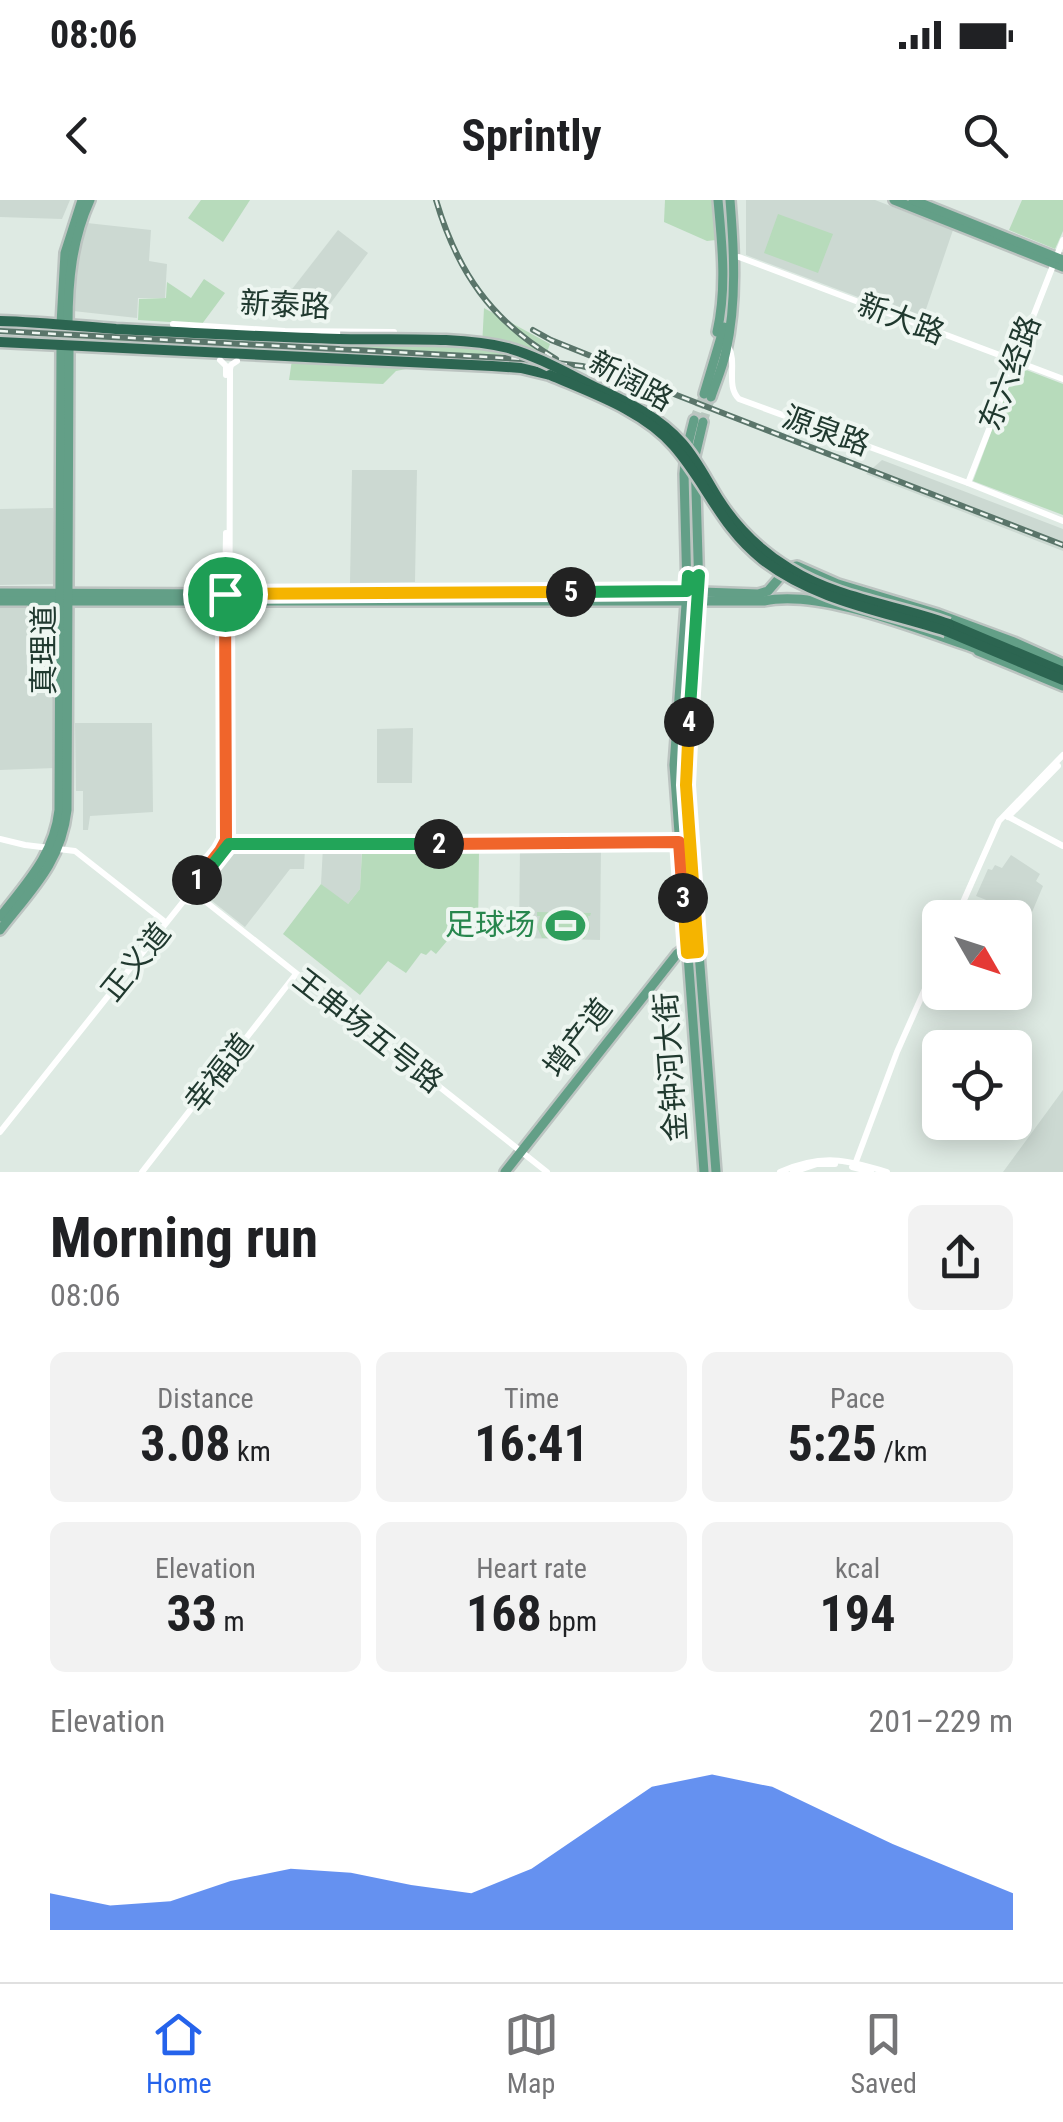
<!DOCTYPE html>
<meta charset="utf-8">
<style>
body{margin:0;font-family:"Roboto Condensed","Noto Sans SC",sans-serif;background:#f2f2f2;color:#202124;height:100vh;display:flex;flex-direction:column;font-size:38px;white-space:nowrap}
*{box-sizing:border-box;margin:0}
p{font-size:32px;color:#757577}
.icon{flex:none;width:55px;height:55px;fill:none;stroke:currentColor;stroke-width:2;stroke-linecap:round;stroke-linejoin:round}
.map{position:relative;height:972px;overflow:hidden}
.sheet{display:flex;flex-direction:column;background:#fff;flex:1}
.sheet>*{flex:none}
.needle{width:65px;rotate:129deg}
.tools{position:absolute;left:922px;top:700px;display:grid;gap:20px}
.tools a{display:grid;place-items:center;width:110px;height:110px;border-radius:15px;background:#fff;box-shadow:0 5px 25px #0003;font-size:50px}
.pin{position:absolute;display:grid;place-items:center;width:85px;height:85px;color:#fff;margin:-42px;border:5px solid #fff;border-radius:50%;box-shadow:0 2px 10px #0007}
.km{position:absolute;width:50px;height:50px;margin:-25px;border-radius:50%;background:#222;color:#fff;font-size:28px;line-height:50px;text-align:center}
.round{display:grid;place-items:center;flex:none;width:105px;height:105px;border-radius:15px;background:#f2f2f2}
.head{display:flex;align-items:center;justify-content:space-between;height:170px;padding:0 50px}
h1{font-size:55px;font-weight:700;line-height:75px}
.metrics{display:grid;grid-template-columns:repeat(3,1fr);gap:15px;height:170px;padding:10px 50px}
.metrics div{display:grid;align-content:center;border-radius:15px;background:#f2f2f2;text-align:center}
.metrics b{font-size:50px;font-weight:700}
.metrics small{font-size:28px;font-weight:400}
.metrics p{font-size:28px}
.chart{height:280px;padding:20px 50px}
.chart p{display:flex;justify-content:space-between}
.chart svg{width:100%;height:180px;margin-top:10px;fill:#2563eb;opacity:.7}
.status{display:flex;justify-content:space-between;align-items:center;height:70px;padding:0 50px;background:#fff;direction:ltr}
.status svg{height:28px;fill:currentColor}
header{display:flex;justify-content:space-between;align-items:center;height:130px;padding:0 50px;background:#fff;font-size:45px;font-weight:700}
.dock{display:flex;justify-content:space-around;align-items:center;height:140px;border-top:2px solid #e0e0e0;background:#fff;font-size:28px;color:#757577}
.dock a{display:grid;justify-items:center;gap:5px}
.dock .current{color:#2563eb}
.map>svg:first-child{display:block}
</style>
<div class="status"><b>08:06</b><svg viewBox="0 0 49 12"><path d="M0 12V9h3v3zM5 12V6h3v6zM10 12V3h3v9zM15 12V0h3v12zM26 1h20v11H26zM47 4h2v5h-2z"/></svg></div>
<header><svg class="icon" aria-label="back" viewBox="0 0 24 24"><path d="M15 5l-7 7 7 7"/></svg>Sprintly<svg class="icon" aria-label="search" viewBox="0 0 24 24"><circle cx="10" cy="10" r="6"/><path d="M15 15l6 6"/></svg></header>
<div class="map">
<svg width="1063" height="972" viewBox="0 0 1063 972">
<rect width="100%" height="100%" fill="#deeae3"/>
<g fill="#ccd9d2">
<path d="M0,0H70L62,19L0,17Z"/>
<path d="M746,0H875L953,30L922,121L746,55Z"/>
<path d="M87,23L151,30L149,61L167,64L165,98H138L137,118L73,111L77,61Z"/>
<path d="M338,30L368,53L321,116L289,93Z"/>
<path d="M882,260L1063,329V351L866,274Z"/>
<path d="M352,270H417L415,382L350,383Z"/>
<path d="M53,308L55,384L0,385V309Z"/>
<path d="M51,405L55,568L0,570V406Z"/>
<path d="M75,523H152L153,612L90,616L88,630H83V591H76Z"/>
<path d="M413,528L412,583H377V529Z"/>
<path d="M520,646L601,647L600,740L519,738Z"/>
<path d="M323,647H362L360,689L347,705L321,684Z"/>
<path d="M305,648L304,669H290L245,727L202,693V687L232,649Z"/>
<path d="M1011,655L1040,674L1036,681L1043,686L1030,717L976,696L988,669L992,670L995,665L1002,668Z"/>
<path d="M1063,886V972H1003L1063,890Z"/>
</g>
<g fill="#b7dbbb">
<path d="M201,0H250L223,42L188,18Z"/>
<path d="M665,0H713L716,40L707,41L664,22Z"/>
<path d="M1022,0H1063V31L1055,49L1009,30Z"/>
<path d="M778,14L833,34L818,73L764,53Z"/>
<path d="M204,79L225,93L202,124L138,120L139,99L166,98L167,82L191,98Z"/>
<path d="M484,108L550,144L541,168H411L396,171L383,184L289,180L293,153L73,141L74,129L201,137L482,147Z"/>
<path d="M1016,166L1063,184V315L973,281Z"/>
<path d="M362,652H479L478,729L452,735L436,754L431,750L426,755L421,753L406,773L388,761L360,795L283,734L321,684L348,704L360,689Z"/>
<path d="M537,712L591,713L590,716H588L590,729L584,739L542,738L537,727L540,716H537Z"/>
</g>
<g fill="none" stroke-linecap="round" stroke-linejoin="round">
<g stroke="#b8c7bf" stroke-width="9" stroke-dasharray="9 4.5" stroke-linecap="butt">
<path d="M694,220L704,194"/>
<path d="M703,222L711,197"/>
</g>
<defs>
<g id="major">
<path d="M894,0L1063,67"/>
<path d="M913,0L1063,60"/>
<path d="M61,124L65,53L82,0"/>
<path d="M68,124C68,81 72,40 90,0"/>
<path d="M717,132C727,88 722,44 718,0"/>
<path d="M704,194L724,127"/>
<path d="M711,197C716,182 723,166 726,151C737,102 734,49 730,0"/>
<path d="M694,220L686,252L684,274L687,391L674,565L704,972"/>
<path d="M703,222L695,256L699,392L686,585L716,972"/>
<path d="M0,393L230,394L674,391L758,394L768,391L788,368L797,366L838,384L938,414L1014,442L1063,464"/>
<path d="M0,401H764C822,388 927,433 984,451"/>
<path d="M215,401L222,405L225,419"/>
<path d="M978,451L1063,486"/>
<path d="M0,717C27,682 54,655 59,610L61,145"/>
<path d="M0,730C31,690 61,663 67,610L69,150"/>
<path d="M505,972L677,754L688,746"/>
</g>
<g id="highway">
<path d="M0,121C39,122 77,126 116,129C191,133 265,137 340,139"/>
<path d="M0,142L492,166L521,168L550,175"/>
<path d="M949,424L1063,472"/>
<path d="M946,431L1063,480"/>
</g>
</defs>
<use href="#major" stroke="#bcc4c1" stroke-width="14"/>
<use href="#highway" stroke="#bcc4c1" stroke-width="15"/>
<g stroke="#fff" stroke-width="6">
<path d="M739,57L1063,179"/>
<path d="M173,124L285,131L394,132"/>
<path d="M728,146C738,163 725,185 739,199L968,283L1063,321"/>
<path d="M220,160L226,166V175"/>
<path d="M968,283L1063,40"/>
<path d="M225,395L226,333"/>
<path d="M225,418V485"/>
<path d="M1007,616L1063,646"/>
<path d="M1008,617L1058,566"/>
<path d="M0,639L25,645L75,651L164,721"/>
<path d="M225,644L679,642"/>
<path d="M191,690L547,972"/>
<path d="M956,718L999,621L1063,555"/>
<path d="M0,932L229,644L230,169L231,165L237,161"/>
<path d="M852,967L871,972"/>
<path d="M854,967L897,852L940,755"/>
<path d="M142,972L296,774"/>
<path d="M780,972C821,954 846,959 887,972"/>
<path d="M793,972L817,964H835"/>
</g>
<use href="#major" stroke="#639f87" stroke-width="9"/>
<use href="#highway" stroke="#2c6551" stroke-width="10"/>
<defs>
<g id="rail">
<path d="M436,0C457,71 491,121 556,159"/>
<path d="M533,130L551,140L601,160"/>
<path d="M0,131L524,159L582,166L643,182L1063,345"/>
</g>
</defs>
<use href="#rail" stroke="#5a756a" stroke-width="6"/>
<use href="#rail" stroke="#eef6f1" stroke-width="2.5" stroke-dasharray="8" stroke-linecap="butt"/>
<defs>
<g id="highway-bridge">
<path d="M340,139C391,140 460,136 508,148C540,157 570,175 599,189C629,203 659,217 682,243C697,260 707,281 719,300C737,328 762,352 790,369C838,399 897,405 949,424"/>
<path d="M550,175C592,193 644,211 674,246C708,285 720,326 763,360C816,401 884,411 946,431"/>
</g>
</defs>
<use href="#highway-bridge" stroke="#bcc4c1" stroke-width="15" stroke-linecap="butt"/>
<use href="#highway-bridge" stroke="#2c6551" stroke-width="10"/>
</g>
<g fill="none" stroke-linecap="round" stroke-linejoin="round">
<defs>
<path id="split-1" d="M197,680L220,651L226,640L225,394"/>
<path id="split-2" d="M197,680L187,693L189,695L229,644H439"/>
<path id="split-3" d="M439,644L679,642L683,698"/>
<path id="split-4" d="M683,698L687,753L698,752L686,585L689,522"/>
<path id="split-5" d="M571,392L687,391L688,376L694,380L699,375L689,522"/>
<path id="split-6" d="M225,394L571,392"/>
</defs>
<use href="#split-1" stroke="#fff" stroke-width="20"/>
<use href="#split-2" stroke="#fff" stroke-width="20"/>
<use href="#split-3" stroke="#fff" stroke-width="20"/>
<use href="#split-4" stroke="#fff" stroke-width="20"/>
<use href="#split-5" stroke="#fff" stroke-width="20"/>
<use href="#split-6" stroke="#fff" stroke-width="20"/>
<use href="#split-1" stroke="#f0652b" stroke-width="12"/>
<use href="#split-2" stroke="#22a559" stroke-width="12"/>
<use href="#split-3" stroke="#f0652b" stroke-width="12"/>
<use href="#split-4" stroke="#f5b400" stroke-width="12"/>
<use href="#split-5" stroke="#22a559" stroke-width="12"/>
<use href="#split-6" stroke="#f5b400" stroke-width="12"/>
</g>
<defs>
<symbol id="stadium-bare" viewBox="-9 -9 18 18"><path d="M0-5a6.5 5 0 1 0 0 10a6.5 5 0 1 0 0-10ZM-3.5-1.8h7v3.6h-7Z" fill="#2e9e5b" stroke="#eef6f1" stroke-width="2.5" paint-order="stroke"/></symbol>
</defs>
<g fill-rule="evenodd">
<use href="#stadium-bare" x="538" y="698" width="55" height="55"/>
</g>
<g text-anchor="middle" stroke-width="8" stroke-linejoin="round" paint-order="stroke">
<g font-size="30" fill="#20392f" stroke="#eef6f1">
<text transform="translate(285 105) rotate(3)" y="10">新泰路</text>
<text transform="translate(901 119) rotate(21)" y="10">新大路</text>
<text transform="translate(1010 173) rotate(-69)" y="10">东六经路</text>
<text transform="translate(631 181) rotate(29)" y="10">新阔路</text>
<text transform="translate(826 231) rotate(20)" y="10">源泉路</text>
<text transform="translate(44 450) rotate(-90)" y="10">真理道</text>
<text transform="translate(136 762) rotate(-51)" y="10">正义道</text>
<text transform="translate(368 831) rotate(38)" y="10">王串场五号路</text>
<text transform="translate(578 838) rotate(-52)" y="10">增产道</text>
<text transform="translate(671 867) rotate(-94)" y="10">金钟河大街</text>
<text transform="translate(219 873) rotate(-52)" y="10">幸福道</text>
</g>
<g font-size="30" fill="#27864d" stroke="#eef6f1" text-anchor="end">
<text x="535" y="735">足球场</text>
</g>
</g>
</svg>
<div class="tools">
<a><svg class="needle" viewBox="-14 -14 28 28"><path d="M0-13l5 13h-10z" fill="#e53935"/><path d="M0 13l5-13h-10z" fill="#757577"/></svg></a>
<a><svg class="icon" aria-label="locate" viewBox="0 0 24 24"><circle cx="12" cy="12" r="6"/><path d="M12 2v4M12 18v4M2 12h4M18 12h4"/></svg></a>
</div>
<div class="pin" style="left:225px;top:394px;background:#1e9e55"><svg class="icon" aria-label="arrive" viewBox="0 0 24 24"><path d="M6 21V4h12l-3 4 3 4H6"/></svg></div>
<b class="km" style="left:197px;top:680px">1</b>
<b class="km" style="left:439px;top:644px">2</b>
<b class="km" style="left:683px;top:698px">3</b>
<b class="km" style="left:689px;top:522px">4</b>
<b class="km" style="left:571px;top:392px">5</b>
</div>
<section class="sheet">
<div class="head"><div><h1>Morning run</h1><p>08:06</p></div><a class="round"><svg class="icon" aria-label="share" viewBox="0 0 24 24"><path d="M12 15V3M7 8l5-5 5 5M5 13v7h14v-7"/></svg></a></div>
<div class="metrics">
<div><p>Distance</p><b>3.08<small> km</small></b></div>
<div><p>Time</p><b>16:41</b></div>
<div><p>Pace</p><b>5:25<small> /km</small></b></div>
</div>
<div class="metrics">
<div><p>Elevation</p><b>33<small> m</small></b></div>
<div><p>Heart rate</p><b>168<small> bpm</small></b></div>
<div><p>kcal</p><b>194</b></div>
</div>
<div class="chart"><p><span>Elevation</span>201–229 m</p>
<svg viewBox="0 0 160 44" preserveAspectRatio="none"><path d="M0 44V35L10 38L20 37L30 32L40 29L50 30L60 33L70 35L80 29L90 19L100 9L110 6L120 9L130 16L140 23L150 29L160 35V44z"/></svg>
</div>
</section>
<nav class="dock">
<a class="current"><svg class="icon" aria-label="home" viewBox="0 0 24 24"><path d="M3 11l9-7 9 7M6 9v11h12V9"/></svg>Home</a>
<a><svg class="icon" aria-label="map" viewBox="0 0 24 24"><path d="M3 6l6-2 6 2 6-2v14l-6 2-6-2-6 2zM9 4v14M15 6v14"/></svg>Map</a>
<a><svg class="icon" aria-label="saved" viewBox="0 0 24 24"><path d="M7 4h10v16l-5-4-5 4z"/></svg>Saved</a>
</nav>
